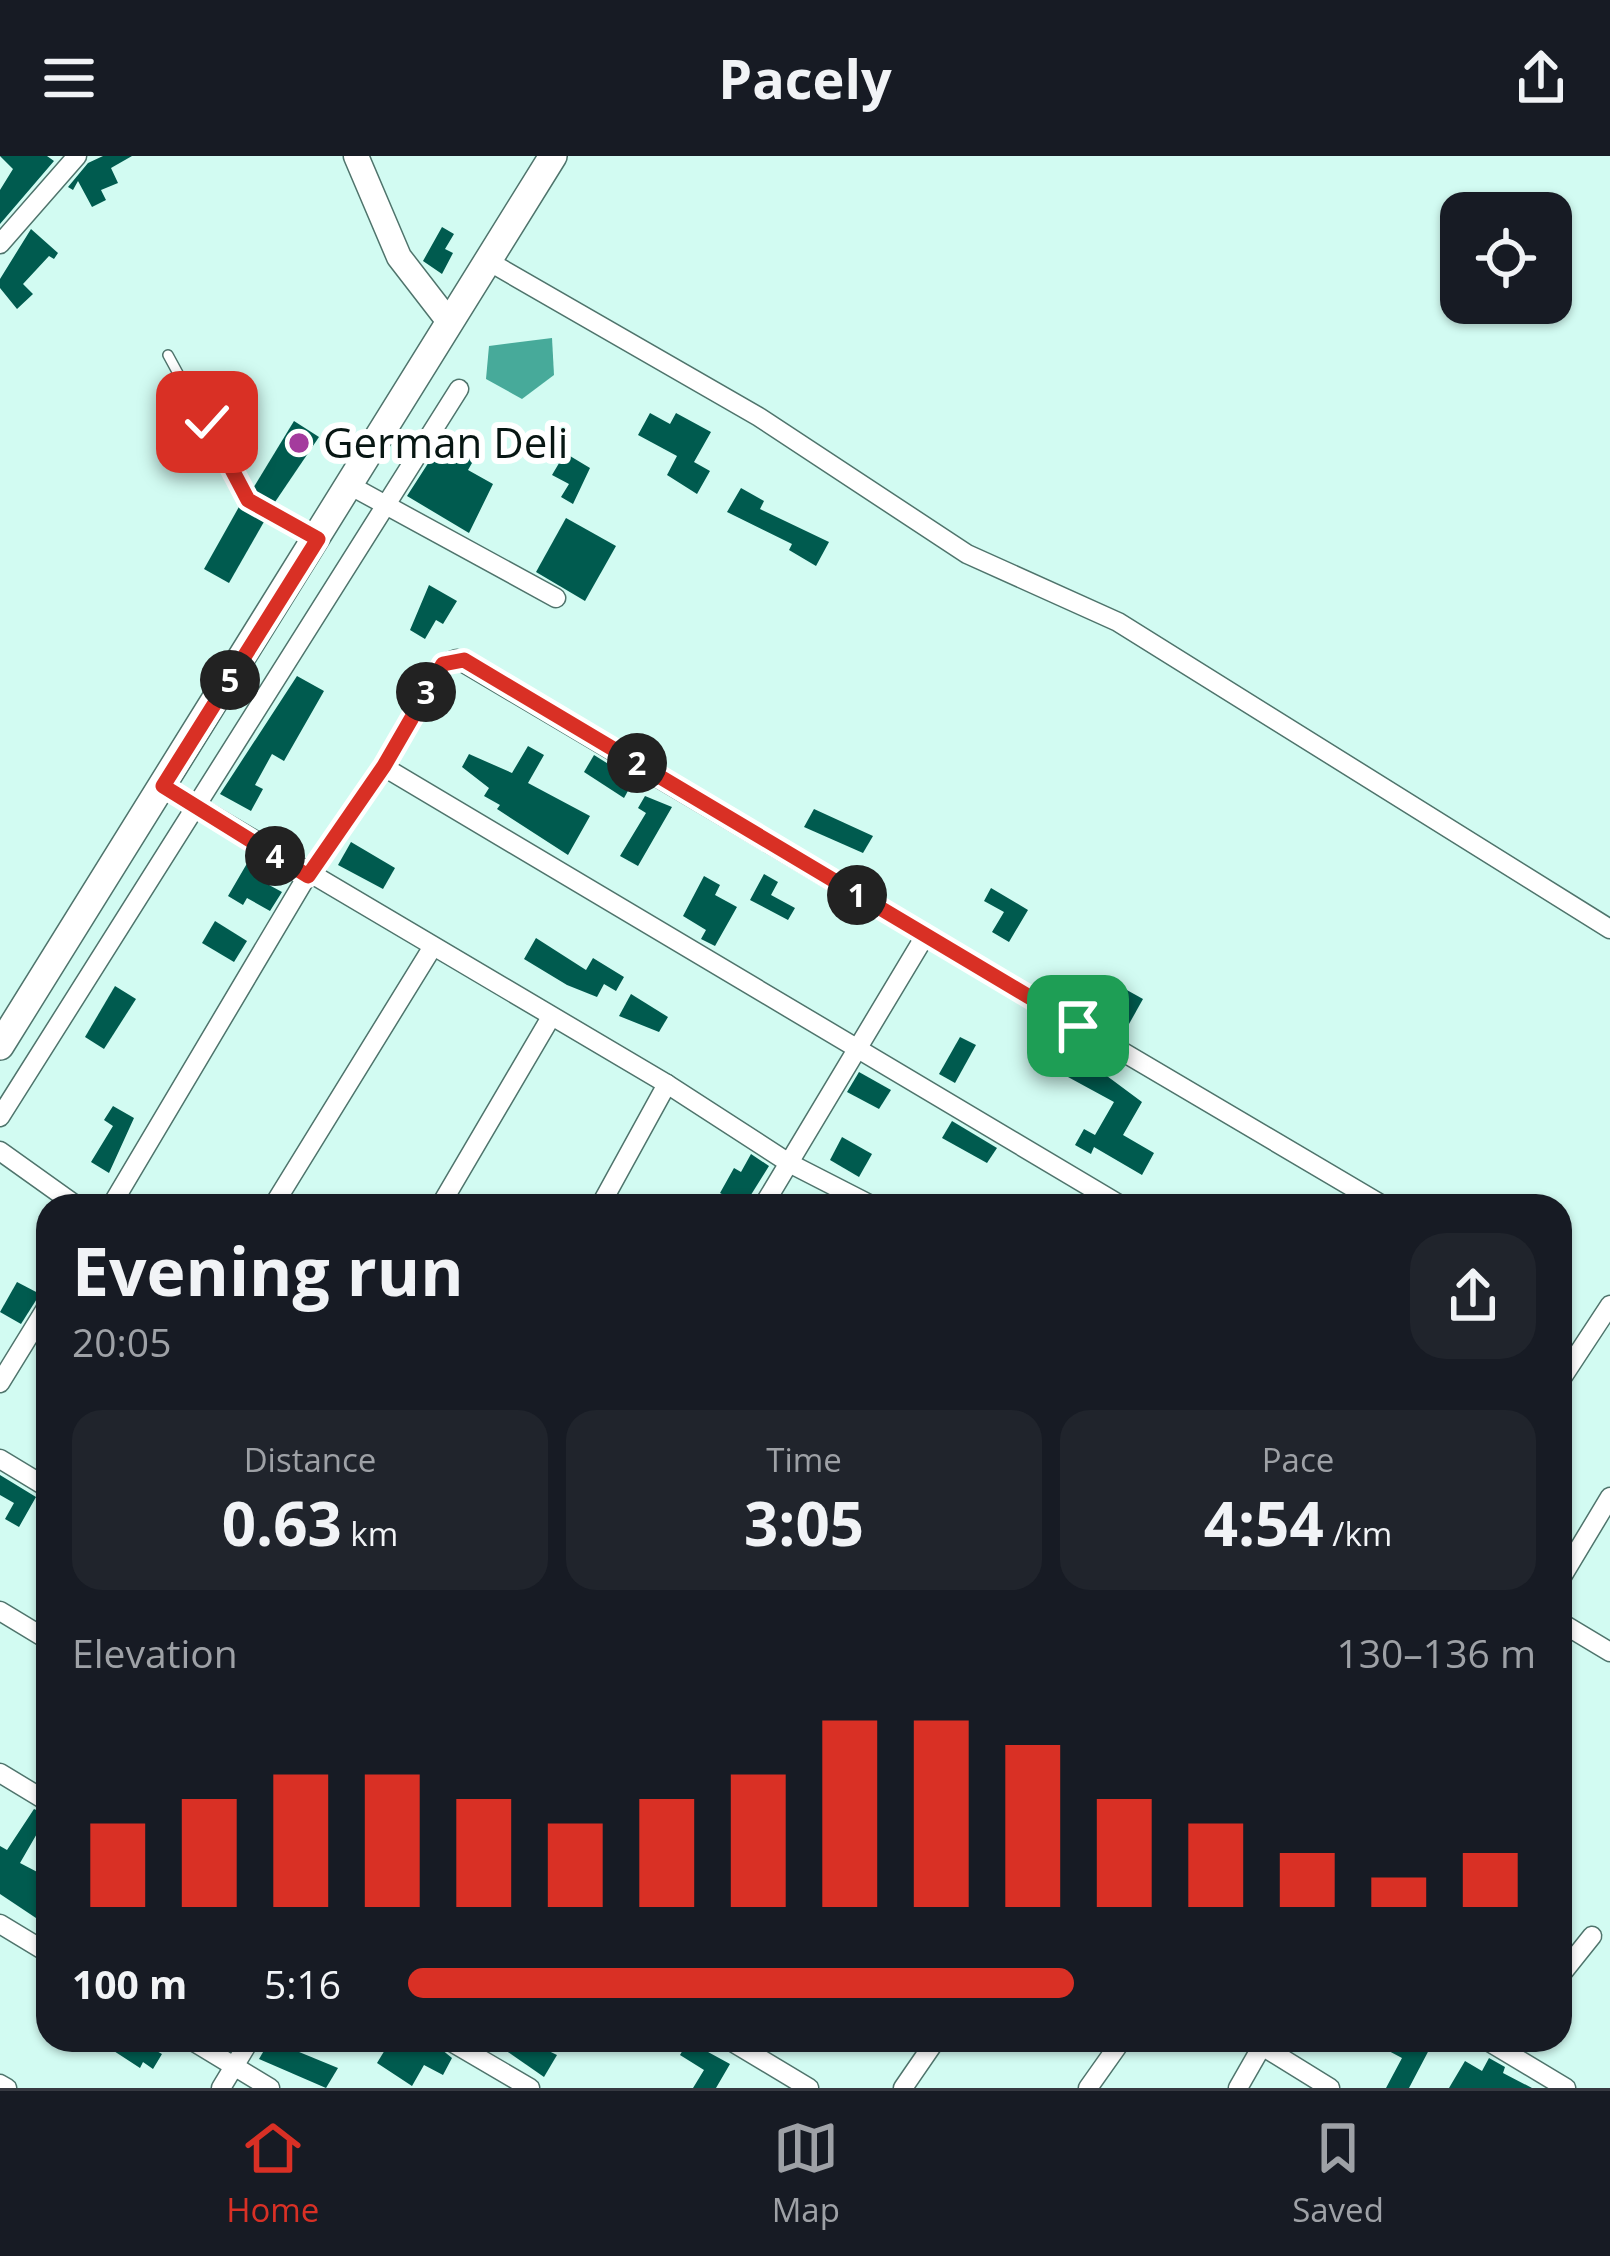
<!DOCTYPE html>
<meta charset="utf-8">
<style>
body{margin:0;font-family:"Open Sans",sans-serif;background:#20242c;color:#f1f3f6;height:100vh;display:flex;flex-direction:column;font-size:45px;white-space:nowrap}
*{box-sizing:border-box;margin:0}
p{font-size:39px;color:#9ea1a6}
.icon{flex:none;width:66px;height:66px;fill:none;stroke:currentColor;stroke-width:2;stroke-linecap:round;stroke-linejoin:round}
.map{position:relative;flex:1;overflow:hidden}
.drawer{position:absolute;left:36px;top:1038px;width:1536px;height:858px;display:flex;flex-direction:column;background:#171b24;border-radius:36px;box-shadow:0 3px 9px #0004}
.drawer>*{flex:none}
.fabs{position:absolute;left:1440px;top:36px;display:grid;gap:24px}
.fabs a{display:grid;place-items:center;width:132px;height:132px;border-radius:24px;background:#171b24;box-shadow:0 3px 9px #0004;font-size:60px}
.pin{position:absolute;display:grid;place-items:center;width:102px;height:102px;color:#fff;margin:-51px;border-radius:24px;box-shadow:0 6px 18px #0006}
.km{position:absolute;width:60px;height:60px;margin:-30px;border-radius:50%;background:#222;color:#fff;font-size:33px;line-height:60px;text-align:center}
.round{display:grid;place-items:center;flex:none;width:126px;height:126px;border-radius:36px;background:#20242c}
.summary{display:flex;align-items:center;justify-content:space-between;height:204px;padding:0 36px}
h1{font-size:66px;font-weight:700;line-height:90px}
.metrics{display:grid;grid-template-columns:repeat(3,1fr);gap:18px;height:204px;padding:12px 36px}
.metrics div{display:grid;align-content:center;border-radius:30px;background:#20242c;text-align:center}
.metrics b{font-size:60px;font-weight:700}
.metrics small{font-size:33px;font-weight:400}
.metrics p{font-size:33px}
.chart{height:336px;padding:24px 36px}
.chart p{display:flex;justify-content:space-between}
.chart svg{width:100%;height:216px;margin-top:12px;stroke:#d93025;stroke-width:6}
ul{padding:0 36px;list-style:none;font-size:39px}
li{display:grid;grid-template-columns:192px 144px 1fr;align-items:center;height:90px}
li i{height:30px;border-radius:15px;background:#d93025}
header{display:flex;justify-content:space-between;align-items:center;height:156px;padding:0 36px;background:#171b24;font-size:54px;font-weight:700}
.dock{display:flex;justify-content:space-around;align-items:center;height:168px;border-top:3px solid #363941;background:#171b24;font-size:33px;color:#9ea1a6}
.dock a{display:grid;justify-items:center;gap:6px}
.dock .current{color:#d93025}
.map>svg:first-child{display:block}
</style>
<header><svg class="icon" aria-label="menu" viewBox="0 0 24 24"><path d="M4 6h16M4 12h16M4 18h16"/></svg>Pacely<svg class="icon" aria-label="share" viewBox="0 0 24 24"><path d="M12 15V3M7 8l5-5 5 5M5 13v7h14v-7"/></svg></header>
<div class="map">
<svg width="1610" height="1932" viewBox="0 0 1610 1932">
<rect width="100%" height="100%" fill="#d2fbf2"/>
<path fill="#47aa9a" d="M552,182L554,219L522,243L486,223L489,190Z"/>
<g fill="#005b4f">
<path d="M0,0H47L54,5L0,68V34L13,13Z"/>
<path d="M103,0H132L111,12L118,27L101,34L106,44L92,51L78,25L73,34L68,31L88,7Z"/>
<path d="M442,71L454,78L445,93L453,97L442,118L423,105Z"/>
<path d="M31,73L58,97L54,103L49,100L23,128L33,138L17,153L0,132V123Z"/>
<path d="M650,257L670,268L676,257L711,276L694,306L710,315L697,338L667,319L677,300L638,279Z"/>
<path d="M294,265L319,281L273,349L252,334Z"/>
<path d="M454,288L476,300L468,314L493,328L469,377L407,340L436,295L447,301Z"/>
<path d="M565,297L590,312L573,348L561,341L569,328L552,319Z"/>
<path d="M741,332L764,345L760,353L829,386L816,410L789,394L792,388L727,356Z"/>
<path d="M240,349L265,364L229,427L204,413Z"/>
<path d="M566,362L616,390L585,445L536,416Z"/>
<path d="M429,429L457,445L443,468L436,464L425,483L410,474Z"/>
<path d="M297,520L324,535L284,605L272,598L255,629L263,633L251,655L220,638Z"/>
<path d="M528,590L544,599L528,627L590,660L568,699L497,653L500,649L484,640L489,632L462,611L469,598L512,617Z"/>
<path d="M594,599L634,624L624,642L584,616Z"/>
<path d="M645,640L672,651L638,710L620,700L646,657L638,652Z"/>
<path d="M814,653L873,680L863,697L804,671Z"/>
<path d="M351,686L395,712L383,733L338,709Z"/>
<path d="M249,704L264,713L258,723L282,736L270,755L247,742L243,749L228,740Z"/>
<path d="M764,718L778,726L771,739L795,752L788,764L750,744Z"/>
<path d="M704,720L720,729L715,739L737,751L715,790L701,783L706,774L683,760Z"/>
<path d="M991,732L1028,754L1009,786L992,776L1004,756L984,745Z"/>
<path d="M215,765L247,785L234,806L202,787Z"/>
<path d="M536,782L586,814L593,802L624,821L616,835L604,828L597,841L567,829L524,803Z"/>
<path d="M1116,828L1143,843L1129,868L1102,853Z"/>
<path d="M115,830L136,843L104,893L85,881Z"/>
<path d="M631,838L668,861L659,876L619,860Z"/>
<path d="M960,881L976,889L955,927L939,918Z"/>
<path d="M1080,900L1142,946L1123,979L1154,997L1142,1019L1094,991L1091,998L1075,989L1084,973L1095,979L1114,946L1068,921Z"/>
<path d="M859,916L891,934L879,953L847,936Z"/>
<path d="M113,950L134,962L109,1017L91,1006L113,970L104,964Z"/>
<path d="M952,965L997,992L987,1007L942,982Z"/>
<path d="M842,981L872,998L859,1021L830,1004Z"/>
<path d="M751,998L769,1010L744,1050L720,1037L734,1012L741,1016Z"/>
<path d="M17,1126L40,1138L21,1168L0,1156Z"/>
<path d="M0,1319L36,1341L19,1371L5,1363L14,1347L0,1339Z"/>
<path d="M34,1653L48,1659V1672L42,1669L20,1707L45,1720L38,1733L48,1739L42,1766L0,1738V1690L7,1694Z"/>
<path d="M97,1884H137L162,1898L153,1913L143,1906L140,1912Z"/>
<path d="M270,1884L338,1912L326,1932L259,1903Z"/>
<path d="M391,1884H430L452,1902L443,1919L424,1909L412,1930L377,1907Z"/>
<path d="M511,1884H526L557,1899L544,1921L505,1894Z"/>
<path d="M1368,1884H1414L1430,1892L1409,1932H1386L1402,1902Z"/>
<path d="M688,1885L730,1908L716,1932H693L704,1914L680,1899Z"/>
<path d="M1489,1902L1505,1911L1503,1917L1532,1932H1449L1465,1905L1482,1915Z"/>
</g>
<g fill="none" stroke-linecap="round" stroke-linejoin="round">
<defs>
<path id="service" d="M168,199L247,344L313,381"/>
<g id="minor">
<path d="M0,88L77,0"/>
<path d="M488,105L759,261L967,398L1118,466L1610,773"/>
<path d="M351,330L556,442"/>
<path d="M384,611L1122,1050"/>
<path d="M163,630L667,928L789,1007L873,1050"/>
<path d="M0,961L459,233"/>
<path d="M0,995L77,1050"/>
<path d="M111,1050L307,720L384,611L443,508L457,503L1384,1050"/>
<path d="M273,1050L432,792"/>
<path d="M440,1050L551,861"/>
<path d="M600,1050L667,928"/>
<path d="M763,1050L925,780"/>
<path d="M1560,1225L1610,1149"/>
<path d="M0,1227L48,1149"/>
<path d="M0,1303L48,1332"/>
<path d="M1560,1424L1610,1341"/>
<path d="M0,1455L48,1484"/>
<path d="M1560,1466L1610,1496"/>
<path d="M0,1617L48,1646"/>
<path d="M0,1768L48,1797"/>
<path d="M1560,1820L1592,1780"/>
<path d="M191,1884L270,1932"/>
<path d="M448,1884L530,1932"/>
<path d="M729,1884L809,1932"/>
<path d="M1266,1884L1262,1890L1330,1932"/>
<path d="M1486,1884L1566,1932"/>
<path d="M0,1928L7,1932"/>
<path d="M221,1932L250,1884"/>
<path d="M903,1932L936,1884"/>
<path d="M1088,1932L1122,1884"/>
<path d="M1238,1932L1262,1890"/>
</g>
<path id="tertiary" d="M356,0L399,101L450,167"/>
<path id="secondary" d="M0,890L553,0"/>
</defs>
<use href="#service" stroke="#4f746c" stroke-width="12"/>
<use href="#minor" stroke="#4f746c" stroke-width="21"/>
<use href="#tertiary" stroke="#4f746c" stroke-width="27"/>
<use href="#secondary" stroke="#4f746c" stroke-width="30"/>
<use href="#service" stroke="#fff" stroke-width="9"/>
<use href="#minor" stroke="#fff" stroke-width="18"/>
<use href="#tertiary" stroke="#fff" stroke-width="24"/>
<use href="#secondary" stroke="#fff" stroke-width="27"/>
</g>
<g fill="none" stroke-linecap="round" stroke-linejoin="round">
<defs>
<path id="route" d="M207,266L248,344L318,383L163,630L308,720L384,610L443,508L464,504L1078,870"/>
</defs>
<use href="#route" stroke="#fff" stroke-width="24"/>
<use href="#route" stroke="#d93025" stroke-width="15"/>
</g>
<circle fill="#a43b9d" stroke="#fff" stroke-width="4.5" cx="299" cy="287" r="12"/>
<g text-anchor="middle" stroke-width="12" stroke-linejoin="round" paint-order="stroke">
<g font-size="42" fill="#071613" stroke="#fff" text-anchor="start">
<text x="323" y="302">German Deli</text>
</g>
</g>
</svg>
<div class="fabs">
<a><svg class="icon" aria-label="locate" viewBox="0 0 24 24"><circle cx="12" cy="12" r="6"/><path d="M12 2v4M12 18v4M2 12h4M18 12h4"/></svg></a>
</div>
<div class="pin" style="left:1078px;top:870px;background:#1e9e55"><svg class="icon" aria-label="arrive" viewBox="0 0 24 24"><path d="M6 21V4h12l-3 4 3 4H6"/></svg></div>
<div class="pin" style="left:207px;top:266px;background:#d93025"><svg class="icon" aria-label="check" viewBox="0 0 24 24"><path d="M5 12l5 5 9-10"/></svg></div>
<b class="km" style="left:857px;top:739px">1</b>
<b class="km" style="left:637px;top:607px">2</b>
<b class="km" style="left:426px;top:536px">3</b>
<b class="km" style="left:275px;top:700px">4</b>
<b class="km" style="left:230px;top:524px">5</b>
<section class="drawer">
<div class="summary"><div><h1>Evening run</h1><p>20:05</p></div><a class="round"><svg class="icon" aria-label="share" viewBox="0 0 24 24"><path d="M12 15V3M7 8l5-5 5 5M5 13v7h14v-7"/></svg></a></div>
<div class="metrics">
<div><p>Distance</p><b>0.63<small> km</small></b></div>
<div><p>Time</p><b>3:05</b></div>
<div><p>Pace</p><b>4:54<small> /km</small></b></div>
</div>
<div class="chart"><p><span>Elevation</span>130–136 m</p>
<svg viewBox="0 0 160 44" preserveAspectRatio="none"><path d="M5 44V27M15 44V22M25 44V17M35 44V17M45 44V22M55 44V27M65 44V22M75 44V17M85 44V6M95 44V6M105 44V11M115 44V22M125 44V27M135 44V33M145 44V38M155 44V33"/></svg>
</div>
<ul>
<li><b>100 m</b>5:16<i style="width:59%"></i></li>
</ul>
</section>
</div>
<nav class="dock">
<a class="current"><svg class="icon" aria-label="home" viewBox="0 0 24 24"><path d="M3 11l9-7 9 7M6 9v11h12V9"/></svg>Home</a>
<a><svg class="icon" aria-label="map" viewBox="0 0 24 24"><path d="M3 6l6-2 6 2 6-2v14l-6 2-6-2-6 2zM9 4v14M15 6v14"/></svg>Map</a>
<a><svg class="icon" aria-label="saved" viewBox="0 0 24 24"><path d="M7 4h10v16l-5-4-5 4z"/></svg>Saved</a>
</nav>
